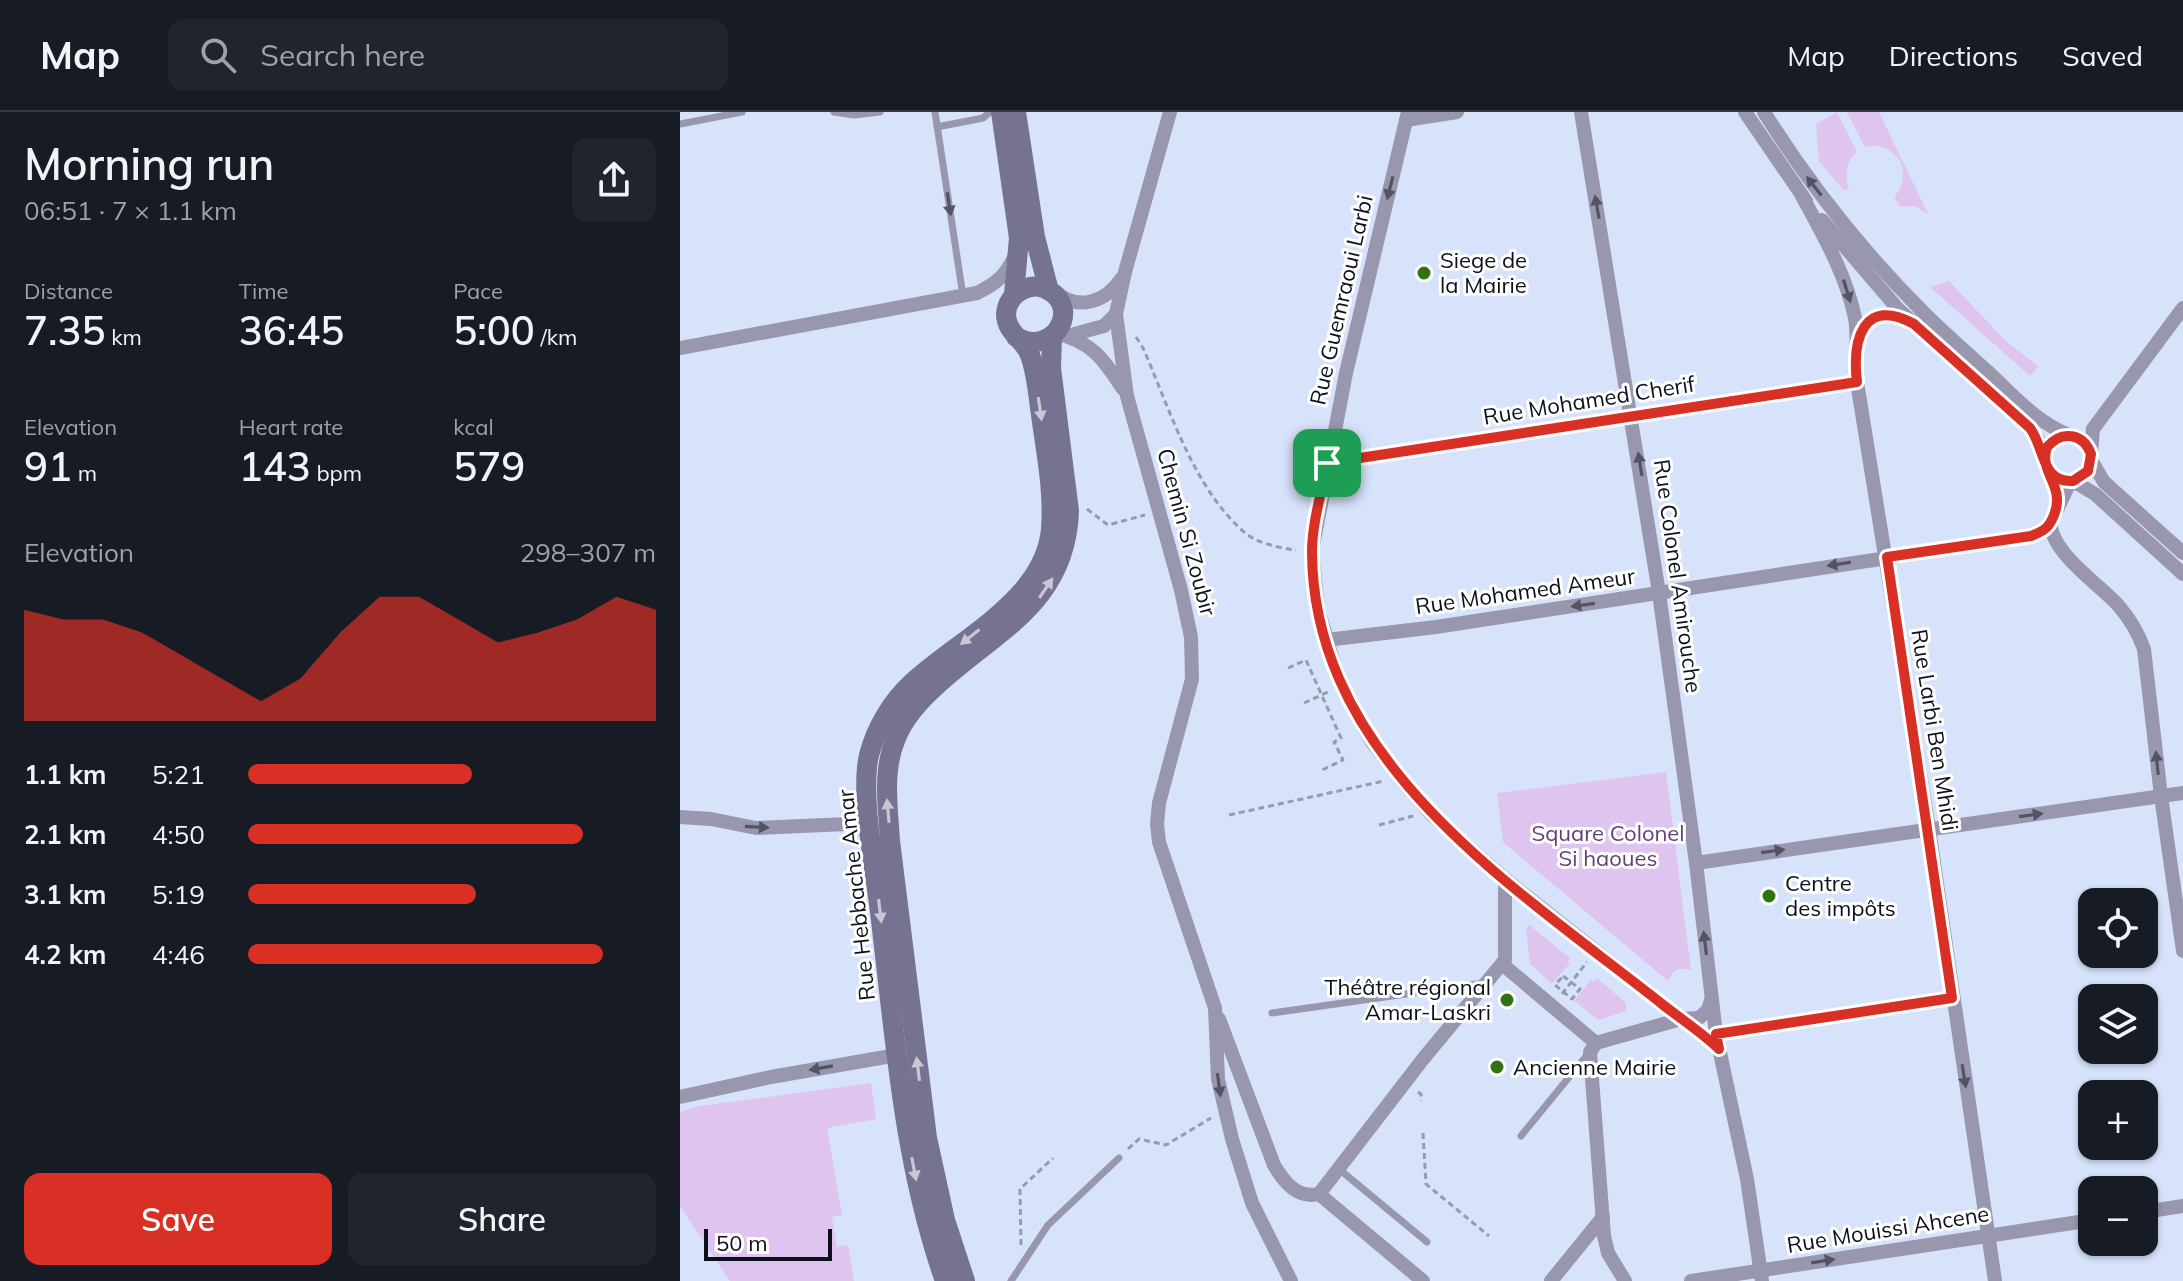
<!DOCTYPE html>
<meta charset="utf-8">
<style>
body{margin:0;font-family:Mulish,sans-serif;background:#20242c;color:#f1f3f6;height:100vh;display:flex;flex-direction:column;font-size:30px;white-space:nowrap}
*{box-sizing:border-box;margin:0}
p{font-size:26px;color:#9ea1a6}
.icon{flex:none;width:44px;height:44px;fill:none;stroke:currentColor;stroke-width:2;stroke-linecap:round;stroke-linejoin:round}
.map{position:relative;flex:1;overflow:hidden}
.details{display:flex;flex-direction:column;background:#171b24;width:680px}
.details>*{flex:none}
.controls{position:absolute;left:1398px;top:776px;display:grid;gap:16px}
.controls a{display:grid;place-items:center;width:80px;height:80px;border-radius:16px;background:#171b24;box-shadow:0 2px 6px #0004;font-size:40px}
.scale{position:absolute;left:24px;bottom:20px;width:128px;box-sizing:border-box;padding-left:8px;border:4px solid #0b101a;border-top:0;font-size:22px;line-height:28px;white-space:nowrap;color:#0b101a;-webkit-text-stroke:6px #fff;paint-order:stroke}
.pin{position:absolute;display:grid;place-items:center;width:68px;height:68px;color:#fff;margin:-34px;border-radius:16px;box-shadow:0 4px 12px #0006}
.round{display:grid;place-items:center;flex:none;width:84px;height:84px;border-radius:16px;background:#20242c}
.summary{display:flex;align-items:center;justify-content:space-between;height:136px;padding:0 24px}
h1{font-size:44px;font-weight:600;line-height:60px}
.stats{display:grid;grid-template-columns:repeat(3,1fr);gap:12px;height:136px;padding:8px 24px}
.stats div{display:grid;align-content:center}
.stats b{font-size:40px;font-weight:600}
.stats small{font-size:22px;font-weight:400}
.stats p{font-size:22px}
.chart{height:224px;padding:16px 24px}
.chart p{display:flex;justify-content:space-between}
.chart svg{width:100%;height:144px;margin-top:8px;fill:#d93025;opacity:.7}
.button{display:flex;gap:16px;margin-top:auto;padding:16px 24px}
.button a{flex:1;height:92px;border-radius:16px;background:#d93025;color:#fff;font-size:32px;font-weight:600;line-height:92px;text-align:center}
.button a+a{background:#20242c;color:#f1f3f6}
ul{padding:0 24px;list-style:none;font-size:26px}
li{display:grid;grid-template-columns:128px 96px 1fr;align-items:center;height:60px}
li i{height:20px;border-radius:10px;background:#d93025}
header{display:flex;align-items:center;gap:48px;box-sizing:border-box;height:112px;padding:0 40px;background:#171b24;border-bottom:2px solid #363941}
header strong{font-size:38px}
nav{display:flex;gap:44px;margin-inline-start:auto;font-size:28px}
.search{width:560px;height:72px;background:#20242c;display:flex;align-items:center;gap:20px;box-sizing:border-box;padding:0 28px;border-radius:16px;color:#9ea1a6;font-size:30px}
main{display:flex;flex:1;min-height:0}
.map>svg:first-child{display:block}
</style>
<header>
<strong>Map</strong>
<div class="search"><svg class="icon" aria-label="search" viewBox="0 0 24 24"><circle cx="10" cy="10" r="6"/><path d="M15 15l6 6"/></svg>Search here</div>
<nav><a>Map</a><a>Directions</a><a>Saved</a></nav>
</header>
<main>
<section class="details">
<div class="summary"><div><h1>Morning run</h1><p>06:51 · 7 × 1.1 km</p></div><a class="round"><svg class="icon" aria-label="share" viewBox="0 0 24 24"><path d="M12 15V3M7 8l5-5 5 5M5 13v7h14v-7"/></svg></a></div>
<div class="stats">
<div><p>Distance</p><b>7.35<small> km</small></b></div>
<div><p>Time</p><b>36:45</b></div>
<div><p>Pace</p><b>5:00<small> /km</small></b></div>
</div>
<div class="stats">
<div><p>Elevation</p><b>91<small> m</small></b></div>
<div><p>Heart rate</p><b>143<small> bpm</small></b></div>
<div><p>kcal</p><b>579</b></div>
</div>
<div class="chart"><p><span>Elevation</span>298–307 m</p>
<svg viewBox="0 0 160 44" preserveAspectRatio="none"><path d="M0 44V10L10 13L20 13L30 17L40 24L50 31L60 38L70 31L80 17L90 6L100 6L110 13L120 20L130 17L140 13L150 6L160 10V44z"/></svg>
</div>
<ul>
<li><b>1.1 km</b>5:21<i style="width:55%"></i></li>
<li><b>2.1 km</b>4:50<i style="width:82%"></i></li>
<li><b>3.1 km</b>5:19<i style="width:56%"></i></li>
<li><b>4.2 km</b>4:46<i style="width:87%"></i></li>
</ul>
<div class="button"><a>Save</a><a>Share</a></div>
</section>
<div class="map">
<svg width="1503" height="1169" viewBox="0 0 1503 1169">
<rect width="100%" height="100%" fill="#d7e3fb"/>
<g fill="#dfc4ef">
<path d="M1157,0L1177,40C1166,50 1164,62 1169,76L1164,79L1139,49L1136,12Z"/>
<path d="M1167,0H1199L1248,102L1235,94L1220,95L1214,85C1236,62 1216,28 1185,35Z"/>
<path d="M1269,169L1327,230L1358,254L1350,264L1250,175Z"/>
<path d="M986,660L1011,858C998,855 993,857 988,869L823,730L817,681Z"/>
<path d="M849,813L890,846L888,849L890,851L872,872L850,852L846,816Z"/>
<path d="M917,866L946,891V899L919,908L894,889L911,868L914,870Z"/>
<path d="M191,971L196,1007L147,1016L162,1103L152,1105L157,1135L168,1133L174,1169H50L0,1094V1000L20,994Z"/>
</g>
<g fill="none" stroke-linecap="round" stroke-linejoin="round">
<g stroke="#939cb0" stroke-width="3" stroke-dasharray="6 4" stroke-linecap="butt">
<path d="M456,225L463,236C490,297 512,374 564,420C576,431 600,436 616,438"/>
<path d="M407,397L428,413L465,403"/>
<path d="M608,556L626,548L661,626L654,630L663,648L640,659"/>
<path d="M624,591L648,580"/>
<path d="M549,703L704,669"/>
<path d="M699,713L733,704"/>
<path d="M883,864L900,877L892,887L875,873Z"/>
<path d="M882,882L907,850"/>
<path d="M738,980L741,982V989"/>
<path d="M743,1021L746,1072L809,1124"/>
<path d="M448,1037L459,1027L486,1033L531,1006"/>
<path d="M341,1133L340,1077L373,1046"/>
</g>
<g stroke="#9897ad" stroke-width="7">
<path d="M154,0L174,3L200,0"/>
<path d="M255,0L283,184"/>
<path d="M0,12L62,0"/>
<path d="M257,15L303,6L310,0"/>
<path d="M592,901L804,871"/>
<path d="M841,1024L908,942"/>
<path d="M659,1057L747,1130"/>
<path d="M331,1169L368,1113L439,1046"/>
</g>
<g stroke="#9897ad" stroke-width="14">
<path d="M490,0L445,160L436,202L447,284L501,478L511,525L512,567L479,691L477,712L479,730L535,896L538,967L552,1027L572,1091L611,1169"/>
<path d="M728,0L666,261L632,439L638,497L656,559L673,596L692,630L723,670L752,703L825,767L1038,936"/>
<path d="M901,0L979,481L1016,751L1036,922L1067,1067L1082,1169"/>
<path d="M1065,0L1126,89"/>
<path d="M1084,0C1129,72 1184,141 1244,201C1264,221 1286,240 1307,259C1332,282 1357,311 1389,323"/>
<path d="M726,8L777,0"/>
<path d="M1122,84C1143,123 1166,162 1175,206C1179,226 1174,249 1177,270L1249,717L1315,1169"/>
<path d="M1142,108L1218,197L1350,316L1359,329L1364,347"/>
<path d="M375,179C397,200 426,190 441,167"/>
<path d="M375,221C412,230 423,246 443,277"/>
<path d="M387,224L424,214L436,202"/>
<path d="M1178,227C1187,204 1205,196 1227,208"/>
<path d="M0,236L297,181C315,172 326,164 334,145"/>
<circle cx="1388" cy="346" r="23"/>
<path d="M1411,342L1413,317L1503,196"/>
<path d="M1411,348L1424,370L1503,441"/>
<path d="M647,351L1177,270"/>
<path d="M1393,369L1415,382L1503,462"/>
<path d="M1371,411C1370,440 1420,473 1438,493C1450,507 1458,520 1464,537L1481,684L1503,839"/>
<path d="M646,528L756,515L1351,424L1369,415L1390,370"/>
<path d="M0,705L31,707L76,716L190,711"/>
<path d="M1016,751L1503,681"/>
<path d="M822,852L916,931"/>
<path d="M539,907L594,1053C604,1070 617,1087 639,1082L743,947L825,848V767"/>
<path d="M1036,922L1272,886"/>
<path d="M0,985L91,965L217,943"/>
<path d="M639,1082L743,1169"/>
<path d="M1464,1100L1503,1094"/>
<path d="M871,1169L923,1105"/>
<path d="M945,1169L928,1141L924,1124L910,940L916,931L1001,907L1019,906L1028,898L1031,888"/>
<path d="M1011,1169L1412,1108"/>
</g>
<g stroke="#757292" stroke-width="20">
<path d="M321,0L339,126L334,183"/>
<path d="M336,0L355,125L369,179"/>
<path d="M265,1169C223,1050 215,924 200,800C195,758 180,682 189,643C196,616 212,589 232,571C278,528 365,488 371,417C374,380 366,340 361,303C358,283 357,262 350,243C345,228 326,221 326,202C327,181 352,167 370,179C401,199 372,245 336,225"/>
<path d="M285,1169L265,1108L247,1026L210,729C208,694 202,659 216,626C225,604 240,588 257,573C317,518 386,491 389,399L371,256L372,225"/>
</g>
</g>
<defs><path id="oneway-solid" d="M-6-.8H1V-3.2L6.5 0L1 3.2V.8H-6Z" transform="scale(2)"/></defs>
<g fill="#525464">
<use href="#oneway-solid" transform="translate(1134 74) rotate(-128)"/>
<use href="#oneway-solid" transform="translate(710 76) rotate(104)"/>
<use href="#oneway-solid" transform="translate(269 92) rotate(81)"/>
<use href="#oneway-solid" transform="translate(917 95) rotate(-100)"/>
<use href="#oneway-solid" transform="translate(1167 179) rotate(73)"/>
<use href="#oneway-solid" transform="translate(960 352) rotate(-99)"/>
<use href="#oneway-solid" transform="translate(1159 452) rotate(171)"/>
<use href="#oneway-solid" transform="translate(903 493) rotate(172)"/>
<use href="#oneway-solid" transform="translate(1477 651) rotate(-96)"/>
<use href="#oneway-solid" transform="translate(1351 703) rotate(-8)"/>
<use href="#oneway-solid" transform="translate(77 715) rotate(3)"/>
<use href="#oneway-solid" transform="translate(1093 739) rotate(-8)"/>
<use href="#oneway-solid" transform="translate(1025 831) rotate(-97)"/>
<use href="#oneway-solid" transform="translate(141 956) rotate(170)"/>
<use href="#oneway-solid" transform="translate(1284 964) rotate(81)"/>
<use href="#oneway-solid" transform="translate(539 973) rotate(82)"/>
<use href="#oneway-solid" transform="translate(1143 1149) rotate(-9)"/>
</g>
<g fill="#c8c7d3">
<use href="#oneway-solid" transform="translate(360 297) rotate(82)"/>
<use href="#oneway-solid" transform="translate(366 476) rotate(-56)"/>
<use href="#oneway-solid" transform="translate(290 525) rotate(142)"/>
<use href="#oneway-solid" transform="translate(208 699) rotate(-95)"/>
<use href="#oneway-solid" transform="translate(200 799) rotate(83)"/>
<use href="#oneway-solid" transform="translate(238 957) rotate(-97)"/>
<use href="#oneway-solid" transform="translate(234 1057) rotate(79)"/>
</g>
<g fill="none" stroke-linecap="round" stroke-linejoin="round">
<defs>
<path id="route" d="M647,351C642,379 632,411 632,440C633,650 836,776 982,892C1001,907 1021,920 1039,937L1036,922L1272,886L1207,445L1351,424C1364,419 1369,416 1374,403C1386,373 1358,361 1367,335C1382,318 1403,321 1411,342L1408,359L1393,369C1361,371 1365,336 1350,316L1234,212C1183,184 1172,228 1177,270L647,351"/>
</defs>
<use href="#route" stroke="#fff" stroke-width="16"/>
<use href="#route" stroke="#d93025" stroke-width="10"/>
</g>
<g fill="#307412" stroke="#fff" stroke-width="3">
<circle cx="744" cy="161" r="8"/>
<circle cx="1089" cy="784" r="8"/>
<circle cx="827" cy="888" r="8"/>
<circle cx="817" cy="955" r="8"/>
</g>
<g text-anchor="middle" stroke-width="6" stroke-linejoin="round" paint-order="stroke">
<g font-size="22" fill="#0b101a" stroke="#fff" text-anchor="start">
<text x="760" y="156">Siege de<tspan x="760" dy="25">la Mairie</tspan></text>
<text x="1105" y="779">Centre<tspan x="1105" dy="25">des impôts</tspan></text>
<text x="811" y="883" text-anchor="end">Théâtre régional<tspan x="811" dy="25">Amar-Laskri</tspan></text>
<text x="833" y="963">Ancienne Mairie</text>
</g>
<g font-size="22" fill="#0b101a" stroke="#fff">
<text transform="translate(661 188) rotate(-77)" y="8">Rue Guemraoui Larbi</text>
<text transform="translate(909 288) rotate(-9)" y="8">Rue Mohamed Cherif</text>
<text transform="translate(507 420) rotate(75)" y="8">Chemin Si Zoubir</text>
<text transform="translate(998 464) rotate(82)" y="8">Rue Colonel Amirouche</text>
<text transform="translate(845 479) rotate(-8)" y="8">Rue Mohamed Ameur</text>
<text transform="translate(1255 618) rotate(81)" y="8">Rue Larbi Ben Mhidi</text>
<text transform="translate(176 783) rotate(-96)" y="8">Rue Hebbache Amar</text>
<text transform="translate(1208 1117) rotate(-9)" y="8">Rue Mouissi Ahcene</text>
</g>
<g font-size="22" fill="#643e78" stroke="#fff">
<text x="928" y="729">Square Colonel<tspan x="928" dy="25">Si haoues</tspan></text>
</g>
</g>
</svg>
<div class="controls">
<a><svg class="icon" aria-label="locate" viewBox="0 0 24 24"><circle cx="12" cy="12" r="6"/><path d="M12 2v4M12 18v4M2 12h4M18 12h4"/></svg></a>
<a><svg class="icon" aria-label="layers" viewBox="0 0 24 24"><path d="M12 4l9 5-9 5-9-5zM3 14l9 5 9-5"/></svg></a>
<a>+</a>
<a>−</a>
</div>
<div class="scale">50 m</div>
<div class="pin" style="left:647px;top:351px;background:#1e9e55"><svg class="icon" aria-label="arrive" viewBox="0 0 24 24"><path d="M6 21V4h12l-3 4 3 4H6"/></svg></div>
</div>
</main>
